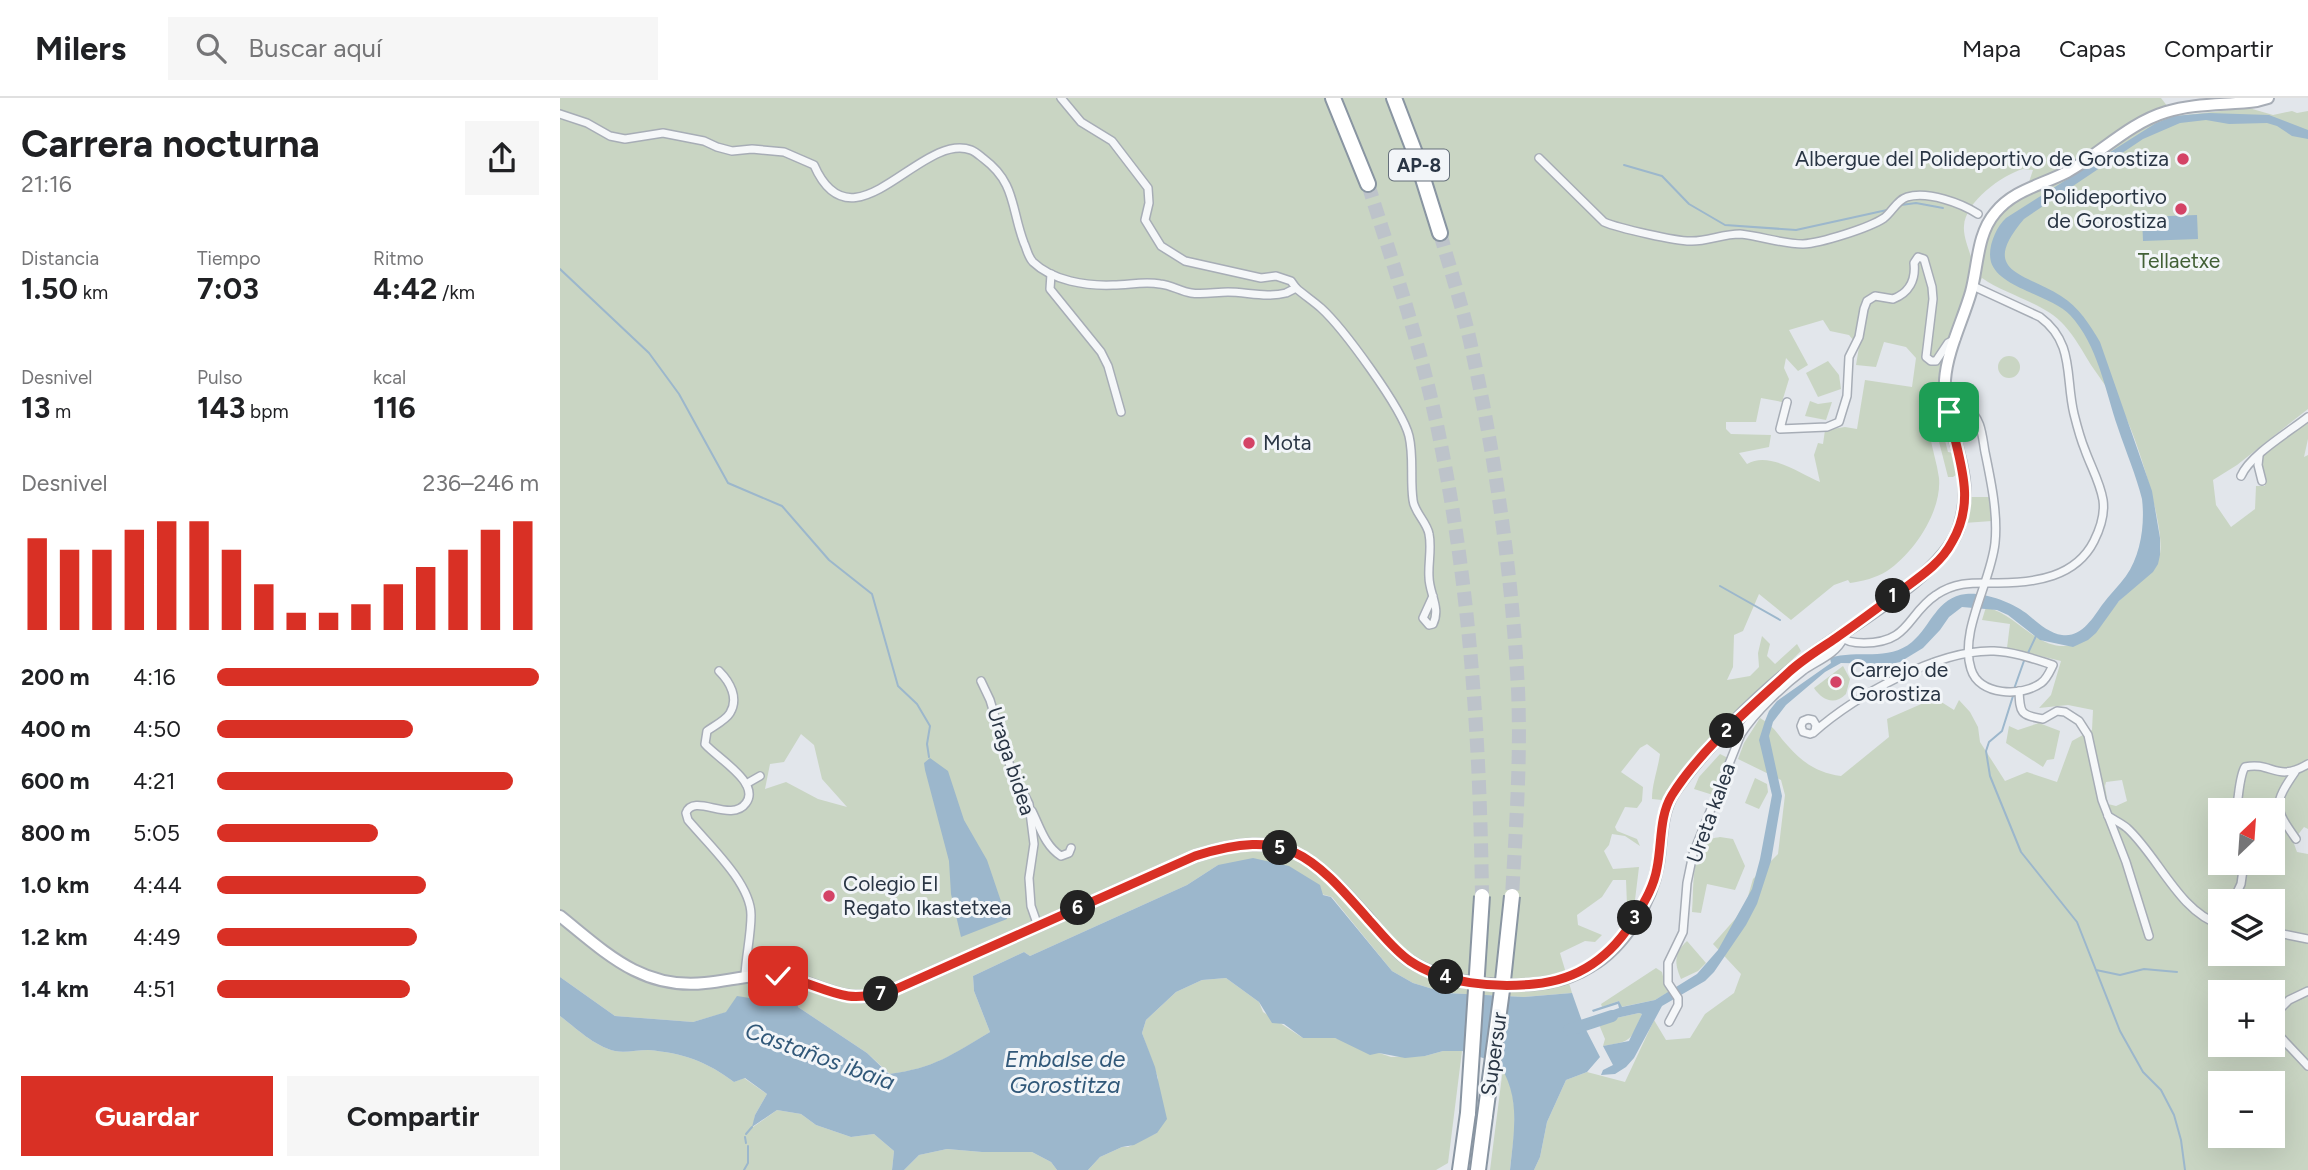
<!DOCTYPE html>
<html lang="es">
<meta charset="utf-8">
<style>
body{margin:0;font-family:Figtree,sans-serif;background:#f6f6f6;color:#202124;height:100vh;display:flex;flex-direction:column;font-size:26px;white-space:nowrap}
*{box-sizing:border-box;margin:0}
p{font-size:23px;color:#757577}
.icon{flex:none;width:38px;height:38px;fill:none;stroke:currentColor;stroke-width:2;stroke-linecap:round;stroke-linejoin:round}
.map{position:relative;flex:1;overflow:hidden}
.sheet{display:flex;flex-direction:column;background:#fff;width:560px}
.sheet>*{flex:none}
.needle{width:46px;rotate:25deg}
.controls{position:absolute;left:1648px;top:700px;display:grid;gap:14px}
.controls a{display:grid;place-items:center;width:77px;height:77px;border-radius:0px;background:#fff;box-shadow:0 7px 28px #0002;font-size:35px}
.pin{position:absolute;display:grid;place-items:center;width:60px;height:60px;color:#fff;margin:-30px;border-radius:14px;box-shadow:0 4px 10px #0006}
.km{position:absolute;width:35px;height:35px;margin:-18px;border-radius:50%;background:#222;color:#fff;font-size:19px;line-height:35px;text-align:center}
.round{display:grid;place-items:center;flex:none;width:74px;height:74px;border-radius:0px;background:#f6f6f6}
.headline{display:flex;align-items:center;justify-content:space-between;height:119px;padding:0 21px}
h1{font-size:38px;font-weight:700;line-height:52px}
.metrics{display:grid;grid-template-columns:repeat(3,1fr);gap:10px;height:119px;padding:7px 21px}
.metrics div{display:grid;align-content:center}
.metrics b{font-size:30px;font-weight:700}
.metrics small{font-size:19px;font-weight:400}
.metrics p{font-size:19px}
.chart{height:196px;padding:14px 21px}
.chart p{display:flex;justify-content:space-between}
.chart svg{width:100%;height:126px;margin-top:7px;stroke:#d93025;stroke-width:6}
.primary-button{display:flex;gap:14px;margin-top:auto;padding:14px 21px}
.primary-button a{flex:1;height:80px;border-radius:0px;background:#d93025;color:#fff;font-size:28px;font-weight:700;line-height:80px;text-align:center}
.primary-button a+a{background:#f6f6f6;color:#202124}
ul{padding:0 21px;list-style:none;font-size:23px}
li{display:grid;grid-template-columns:112px 84px 1fr;align-items:center;height:52px}
li i{height:18px;border-radius:9px;background:#d93025}
header{display:flex;align-items:center;gap:42px;box-sizing:border-box;height:98px;padding:0 35px;background:#fff;border-bottom:2px solid #e0e0e0}
header strong{font-size:33px}
nav{display:flex;gap:38px;margin-inline-start:auto;font-size:24px}
.search{width:490px;height:63px;background:#f6f6f6;display:flex;align-items:center;gap:18px;box-sizing:border-box;padding:0 24px;border-radius:0px;color:#757577;font-size:26px}
main{display:flex;flex:1;min-height:0}
.map>svg:first-child{display:block}
</style>
<header>
<strong>Milers</strong>
<div class="search"><svg class="icon" aria-label="search" viewBox="0 0 24 24"><circle cx="10" cy="10" r="6"/><path d="M15 15l6 6"/></svg>Buscar aquí</div>
<nav><a>Mapa</a><a>Capas</a><a>Compartir</a></nav>
</header>
<main>
<section class="sheet">
<div class="headline"><div><h1>Carrera nocturna</h1><p>21:16</p></div><a class="round"><svg class="icon" aria-label="share" viewBox="0 0 24 24"><path d="M12 15V3M7 8l5-5 5 5M5 13v7h14v-7"/></svg></a></div>
<div class="metrics">
<div><p>Distancia</p><b>1.50<small> km</small></b></div>
<div><p>Tiempo</p><b>7:03</b></div>
<div><p>Ritmo</p><b>4:42<small> /km</small></b></div>
</div>
<div class="metrics">
<div><p>Desnivel</p><b>13<small> m</small></b></div>
<div><p>Pulso</p><b>143<small> bpm</small></b></div>
<div><p>kcal</p><b>116</b></div>
</div>
<div class="chart"><p><span>Desnivel</span>236–246 m</p>
<svg viewBox="0 0 160 44" preserveAspectRatio="none"><path d="M5 44V12M15 44V16M25 44V16M35 44V9M45 44V6M55 44V6M65 44V16M75 44V28M85 44V38M95 44V38M105 44V35M115 44V28M125 44V22M135 44V16M145 44V9M155 44V6"/></svg>
</div>
<ul>
<li><b>200 m</b>4:16<i style="width:100%"></i></li>
<li><b>400 m</b>4:50<i style="width:61%"></i></li>
<li><b>600 m</b>4:21<i style="width:92%"></i></li>
<li><b>800 m</b>5:05<i style="width:50%"></i></li>
<li><b>1.0 km</b>4:44<i style="width:65%"></i></li>
<li><b>1.2 km</b>4:49<i style="width:62%"></i></li>
<li><b>1.4 km</b>4:51<i style="width:60%"></i></li>
</ul>
<div class="primary-button"><a>Guardar</a><a>Compartir</a></div>
</section>
<div class="map">
<svg width="1748" height="1072" viewBox="0 0 1748 1072">
<rect width="100%" height="100%" fill="#e2e6eb"/>
<g fill="#c9d5c3" fill-rule="evenodd">
<path d="M0,0H1601L1615,18L1689,10L1713,17L1732,13L1737,15L1748,13V311L1677,367L1653,382L1656,407L1671,429L1695,411L1696,388H1705L1701,367L1703,358L1748,323V341L1744,359L1748,357V731L1744,729L1733,743L1737,754L1748,756V1072H974L980,1059L987,1024L1006,982L1027,974L1065,984L1094,922L1106,942L1130,940L1145,916L1174,895L1181,876L1153,846L1176,820L1187,802L1193,781L1218,756L1225,697L1221,682L1178,661L1184,645L1200,620C1216,630 1216,635 1228,648C1243,665 1258,675 1281,678L1329,639L1327,621L1375,600L1394,612L1399,602L1410,614L1418,629L1420,644L1445,683L1467,674L1497,684L1512,643L1532,632L1533,612L1508,607L1479,610L1491,597L1501,563L1447,550L1450,526L1422,522L1426,509C1455,516 1473,546 1500,548C1536,550 1540,522 1560,502C1574,488 1591,478 1599,459C1608,438 1576,337 1564,316C1554,299 1542,283 1531,267C1523,254 1515,239 1504,227C1485,205 1446,197 1422,180C1405,215 1391,257 1390,296C1390,308 1394,321 1396,333L1383,335L1388,354L1393,355L1399,375L1393,379H1388L1377,336L1370,337C1372,351 1377,365 1379,380C1382,413 1354,455 1327,473C1316,480 1303,483 1290,485L1288,482L1274,487L1231,522L1199,496L1183,533L1174,537L1173,569L1167,582L1190,578L1199,569L1198,555L1202,538L1210,546L1207,558L1215,566L1237,546L1241,553L1128,665L1112,685L1102,702L1092,701C1092,686 1098,671 1100,656L1087,646L1080,650L1061,674L1083,689L1082,703L1077,710L1065,709L1055,729L1057,733L1077,741L1080,748L1065,738L1052,736L1049,747L1044,753L1053,771L1079,769L1075,802L1071,812L1067,807L1066,782H1053L1042,799L1017,817L1018,827L1042,837L1035,844L1025,843L1000,855L1012,895L964,899L886,895L853,885L832,873L772,799L658,767L627,787L470,858L464,854L413,878L414,893L430,934C392,957 375,970 330,976L307,955L238,909L208,902L133,924L55,918L0,879ZM1463,71L1473,72L1469,84C1427,99 1423,125 1412,162C1409,152 1403,138 1404,128C1405,104 1442,77 1463,71ZM1263,222L1270,233L1289,237L1299,249L1296,267L1316,269L1324,244L1346,249L1356,260L1352,289L1305,282L1297,331L1285,329L1265,332L1263,346L1258,345L1254,357L1260,384C1239,375 1209,353 1187,366L1179,355L1209,349L1211,337L1171,336L1166,331V324H1196L1201,300L1222,304L1229,281L1224,270L1226,260L1238,273L1248,267L1229,232ZM241,636L254,647L262,681L287,709L258,701L226,684L205,691L210,666L224,664ZM1562,682L1567,703L1556,708L1548,706L1545,688L1546,684ZM1661,712H1713V765H1661ZM1661,803H1713V856H1661ZM1661,894H1713V947H1661ZM1661,985H1713V1038H1661Z"/>
<circle cx="1449" cy="269" r="11"/>
<path d="M1268,263L1279,277L1281,291L1258,299L1246,275Z"/>
<path d="M1250,303L1258,306L1272,304L1266,322L1245,318Z"/>
<path d="M1408,399H1429L1432,423L1404,425Z"/>
<path d="M1283,568L1290,581L1286,596C1274,608 1262,602 1254,590Z"/>
<path d="M1479,625L1500,633L1494,661L1487,662L1483,669L1446,645L1449,628L1458,632Z"/>
<path d="M1160,656L1168,660L1153,697L1134,691L1139,679Z"/>
<path d="M1195,680L1207,686L1208,694L1199,711L1185,705Z"/>
<path d="M1160,739L1173,741L1185,768L1175,792L1147,786L1141,815L1132,814C1134,794 1131,762 1144,746C1148,741 1154,740 1160,739Z"/>
<path d="M1127,843L1146,865L1138,873L1121,881C1114,865 1114,855 1127,843Z"/>
<path d="M1096,870L1102,874L1105,887L1110,893L1095,902L1061,909L1059,903L1042,909L1041,906Z"/>
<path d="M666,880L699,904L703,914L743,940H775L831,959L865,958L883,953H902L888,1065L876,1072H528L540,1059L562,1049H568L597,1035L598,980L582,935L586,922L616,894L642,882Z"/>
<path d="M1079,915L1082,916C1070,943 1073,943 1043,948L1045,941L1038,924Z"/>
<path d="M0,918C16,930 34,948 55,953C65,955 78,952 88,952C123,955 146,963 174,984L184,980L207,996L195,1017L193,1029L217,1012L241,1016L256,1027L291,1039L314,1036L334,1053L332,1072H0Z"/>
<path d="M943,970C961,1006 954,1034 950,1072H930Z"/>
<path d="M387,1051L422,1054H472L491,1064L497,1072H344L359,1057Z"/>
</g>
<g fill="#9cb7cc">
<path d="M1649,15L1709,17L1748,32V41L1732,38L1717,28L1707,25L1669,26L1646,22L1620,25L1583,41L1464,121C1419,174 1462,174 1501,198C1519,209 1530,227 1540,244L1592,393L1600,440V457L1598,466L1593,474L1559,503L1536,535L1528,542L1513,549L1480,542L1448,517L1437,512L1402,509L1389,519L1380,532L1363,550L1340,564L1331,566L1281,565L1265,574L1226,607L1213,624L1209,638L1222,698L1211,763L1197,806L1186,827L1154,874L1145,883L1102,908L1074,960L1066,969L1055,976L1041,977L1043,972L1053,967L1043,948L1069,943L1082,916L1079,915L1038,924L1036,918L1059,910L1058,906L1033,914L1032,912L1059,903L1062,909L1095,902L1137,876L1158,852L1192,791L1200,761L1212,697L1199,642L1205,623L1209,613L1217,603L1271,565L1270,560C1297,551 1328,564 1352,544C1371,528 1377,499 1406,496C1424,494 1451,504 1466,515C1476,523 1488,535 1502,537C1521,540 1533,520 1542,507C1549,497 1559,488 1566,478C1581,457 1585,426 1582,401C1576,377 1566,354 1558,330C1545,292 1538,247 1510,217C1491,197 1439,190 1431,164C1427,150 1436,129 1446,120L1596,25L1614,18Z"/>
<path d="M1637,117L1638,141L1583,143L1582,119Z"/>
<path d="M370,660L388,673L404,722L427,762L447,821L401,839L391,796L389,763L365,672L364,665Z"/>
<path d="M693,760L729,768L760,787L763,797L771,799L832,873L853,885L886,895L964,899L1012,895L1023,926L1040,959L1027,974L1006,982L987,1024L980,1059L974,1072H950C954,1031 962,996 935,960L926,961L902,953H883L865,958L845,960L819,955L810,957L775,940H743L724,926L712,925L699,904L666,880L642,882L616,894L586,922L582,935L595,969L607,1021L597,1035L574,1047L562,1049L540,1059L528,1072H497L491,1064L472,1054H422L387,1051L359,1057L344,1072H332L334,1053L314,1036L291,1039L256,1027L241,1016L217,1012L192,1029L195,1017L207,996L185,980L174,984C146,963 123,955 88,952C78,952 65,955 55,953C34,948 16,930 0,918V879L55,918L133,924L166,914L177,898L221,905L228,896L236,897L238,909L307,955L329,976C375,970 391,957 430,934L414,893L413,878L464,854L470,858L627,787L658,767Z"/>
</g>
<g fill="none" stroke-linecap="round" stroke-linejoin="round">
<g stroke="#9cb7cc" stroke-width="2">
<path d="M1064,67L1102,78L1129,106L1165,127L1236,132L1327,112"/>
<path d="M1341,107L1356,105L1383,110"/>
<path d="M0,171L89,255L119,296L168,385L222,408L269,462L312,496L338,588L357,606L370,628L367,646L369,659"/>
<path d="M1160,488L1220,522"/>
<path d="M1468,555L1476,538"/>
<path d="M1454,591L1465,560"/>
<path d="M1453,598L1442,633L1429,644L1426,653L1430,678L1461,754L1517,824L1560,933L1583,974L1601,992L1614,1017L1621,1042L1625,1072"/>
<path d="M1536,872L1560,877L1584,871L1617,874"/>
<path d="M186,1036L192,1029"/>
<path d="M185,1039L186,1045"/>
<path d="M184,1072L188,1065V1048"/>
</g>
<path stroke="#9cb7cc" stroke-width="12" d="M1009,932L1052,918"/>
<g stroke="#bdc3ca" stroke-width="14" stroke-dasharray="14 7" stroke-linecap="butt">
<path d="M808,86C834,169 862,252 879,337C910,489 920,643 922,798"/>
<path d="M880,135C890,171 902,207 910,243C935,356 952,475 958,591C961,660 956,729 952,798"/>
</g>
<defs>
<g id="street">
<path d="M0,16L27,25L50,38L65,41L103,35L144,43L157,49L172,53L192,51L224,54L254,67C293,156 361,33 411,52C416,54 420,58 424,61C456,85 451,111 464,145C467,151 468,159 473,164C493,183 526,188 553,187C569,187 584,183 600,186C611,187 620,193 631,195C643,197 656,194 668,194C686,194 708,200 726,195C728,194 734,191 736,190L731,183L716,178L701,180L625,163L601,148L585,122L589,105L588,90L552,43L521,24L501,0"/>
<path d="M979,60L1044,124C1058,130 1118,144 1132,143C1148,143 1163,136 1180,136C1201,138 1222,146 1243,146C1261,145 1309,130 1324,120C1332,114 1337,102 1347,99C1368,93 1401,105 1418,116"/>
<path d="M491,176L490,191L541,254L548,268L561,314"/>
<path d="M736,190C744,197 753,203 761,210C783,230 842,310 849,338C854,359 850,381 853,402C854,414 867,424 869,436C872,450 868,465 869,479C869,495 881,510 873,526L869,527L863,520L873,498"/>
<path d="M1227,304L1220,331L1267,329L1279,324L1287,298L1289,259L1299,239L1304,211L1307,203L1315,198L1333,201C1349,195 1356,182 1354,165L1358,159L1364,161L1372,189L1373,201L1366,259L1371,263H1376L1388,245L1396,241"/>
<path d="M1699,358L1698,367L1702,383"/>
<path d="M1681,378C1690,357 1729,334 1748,319"/>
<path d="M1280,538C1286,544 1295,545 1304,545C1350,545 1347,516 1376,497C1396,483 1415,485 1438,485C1475,485 1516,479 1534,443C1540,431 1545,416 1543,402C1540,384 1531,369 1525,352C1520,340 1517,328 1514,316C1505,279 1515,245 1480,219L1413,188"/>
<path d="M159,573C170,584 179,600 170,615C166,622 154,628 147,633L145,646C157,660 201,685 186,705C171,726 134,694 126,715L128,722C148,746 191,785 191,817C191,837 186,858 185,877"/>
<path d="M421,583L430,602L450,668L469,706L474,746L469,780L471,808L478,828"/>
<path d="M1459,593C1460,615 1460,617 1483,621L1497,613L1505,614L1519,623L1528,637L1542,702L1566,764L1589,838"/>
<path d="M1255,633L1256,627L1253,622L1248,621L1243,623L1241,628L1243,634L1250,636L1253,635C1295,598 1378,551 1434,553C1455,554 1474,561 1493,567C1490,573 1487,581 1481,585C1462,599 1419,598 1411,571C1399,533 1431,484 1435,445C1438,416 1431,383 1425,354C1422,338 1422,321 1408,311L1389,314"/>
<path d="M1735,674C1713,706 1714,710 1736,741"/>
<path d="M186,686L200,678"/>
<path d="M1676,712C1679,700 1679,678 1685,669C1712,663 1716,685 1748,666"/>
<path d="M472,713C480,729 485,748 501,758L509,755L511,750"/>
<path d="M1548,718C1554,722 1561,725 1567,730C1598,758 1619,814 1661,827"/>
<path d="M1673,803L1681,786L1684,765"/>
<path d="M1713,834L1748,841"/>
<path d="M1713,918L1729,902L1748,893"/>
<path d="M1109,924L1118,907V900L1108,885V865L1123,834L1127,785L1133,756L1181,636C1195,614 1223,588 1244,572C1257,563 1276,556 1283,541"/>
<path d="M1713,931L1748,968"/>
</g>
<path id="secondary" d="M0,818C45,854 82,892 145,885C170,883 192,875 219,878C244,880 265,895 290,898C303,900 315,897 327,895L635,758C724,730 749,754 807,819C819,833 832,850 847,861C874,880 910,886 943,887C974,888 1004,885 1031,868C1064,849 1092,804 1098,766C1102,742 1100,715 1114,694C1142,653 1197,598 1236,568C1278,534 1383,480 1399,429C1418,372 1383,335 1385,282C1387,253 1403,222 1411,194C1418,168 1417,136 1435,115C1453,92 1482,87 1507,74C1540,56 1569,25 1606,14C1635,5 1667,7 1697,3L1708,0"/>
<g id="highway">
<path d="M773,0L808,86"/>
<path d="M834,0L855,55L880,135"/>
<path d="M900,1072L908,1015"/>
<path d="M918,1072L925,1018"/>
</g>
</defs>
<use href="#street" stroke="#a7adb6" stroke-width="10"/>
<use href="#secondary" stroke="#a7adb6" stroke-width="14"/>
<use href="#highway" stroke="#8995a2" stroke-width="18"/>
<use href="#street" stroke="#f5f7f9" stroke-width="7"/>
<use href="#secondary" stroke="#fff" stroke-width="10"/>
<use href="#highway" stroke="#fff" stroke-width="14"/>
<defs>
<g id="highway-bridge">
<path d="M908,1015L922,798"/>
<path d="M925,1018L942,892L952,798"/>
</g>
</defs>
<use href="#highway-bridge" stroke="#8995a2" stroke-width="18" stroke-linecap="butt"/>
<use href="#highway-bridge" stroke="#fff" stroke-width="14"/>
</g>
<g fill="none" stroke-linecap="round" stroke-linejoin="round">
<defs>
<path id="route" d="M218,878C243,881 264,894 288,898C301,900 314,897 327,895L635,758C726,729 751,756 809,822C822,836 834,852 850,863C884,886 935,890 974,886C1021,882 1053,857 1076,818C1085,803 1094,788 1097,770C1102,746 1099,718 1112,697C1141,651 1189,611 1229,574C1243,561 1260,551 1276,540C1298,525 1320,508 1342,492C1361,478 1381,465 1392,444C1418,400 1397,359 1389,314"/>
</defs>
<use href="#route" stroke="#fff" stroke-width="14"/>
<use href="#route" stroke="#d93025" stroke-width="9"/>
</g>
<g fill="#d44366" stroke="#f2f5f8" stroke-width="2.5">
<circle cx="1623" cy="61" r="7"/>
<circle cx="1621" cy="111" r="7"/>
<circle cx="689" cy="345" r="7"/>
<circle cx="1276" cy="584" r="7"/>
<circle cx="269" cy="798" r="7"/>
</g>
<g text-anchor="middle" stroke-width="6" stroke-linejoin="round" paint-order="stroke">
<rect fill="#f2f5f8" stroke="#656f7a" stroke-width="2" x="829" y="51.5" width="60" height="31" rx="5"/>
<g font-size="19" font-weight="bold" fill="#293544">
<text x="859" y="74">AP-8</text>
</g>
<g font-size="21" fill="#293544" stroke="#f2f5f8" text-anchor="start">
<text x="1609" y="68" text-anchor="end">Albergue del Polideportivo de Gorostiza</text>
<text x="1607" y="106" text-anchor="end">Polideportivo<tspan x="1607" dy="24">de Gorostiza</tspan></text>
<text x="703" y="352">Mota</text>
<text x="1290" y="579">Carrejo de<tspan x="1290" dy="24">Gorostiza</tspan></text>
<text x="283" y="793">Colegio El<tspan x="283" dy="24">Regato Ikastetxea</tspan></text>
</g>
<g font-size="21" fill="#426036" stroke="#f2f5f8">
<text x="1619" y="170">Tellaetxe</text>
</g>
<g font-size="21" fill="#293544" stroke="#f2f5f8">
<text transform="translate(451 663) rotate(72)" y="7">Uraga bidea</text>
<text transform="translate(1151 715) rotate(-70)" y="7">Ureta kalea</text>
<text transform="translate(934 956) rotate(-82)" y="7">Supersur</text>
</g>
<g font-size="23" font-style="italic" fill="#315879" stroke="#f2f5f8">
<text transform="translate(260 958) rotate(20)" y="8">Castaños ibaia</text>
<text x="505" y="969">Embalse de<tspan x="505" dy="26">Gorostitza</tspan></text>
</g>
</g>
</svg>
<div class="controls">
<a><svg class="needle" viewBox="-14 -14 28 28"><path d="M0-13l5 13h-10z" fill="#e53935"/><path d="M0 13l5-13h-10z" fill="#757577"/></svg></a>
<a><svg class="icon" aria-label="layers" viewBox="0 0 24 24"><path d="M12 4l9 5-9 5-9-5zM3 14l9 5 9-5"/></svg></a>
<a>+</a>
<a>−</a>
</div>
<div class="pin" style="left:1389px;top:314px;background:#1e9e55"><svg class="icon" aria-label="arrive" viewBox="0 0 24 24"><path d="M6 21V4h12l-3 4 3 4H6"/></svg></div>
<div class="pin" style="left:218px;top:878px;background:#d93025"><svg class="icon" aria-label="check" viewBox="0 0 24 24"><path d="M5 12l5 5 9-10"/></svg></div>
<b class="km" style="left:1333px;top:498px">1</b>
<b class="km" style="left:1167px;top:633px">2</b>
<b class="km" style="left:1075px;top:820px">3</b>
<b class="km" style="left:886px;top:879px">4</b>
<b class="km" style="left:720px;top:750px">5</b>
<b class="km" style="left:518px;top:810px">6</b>
<b class="km" style="left:321px;top:896px">7</b>
</div>
</main>
